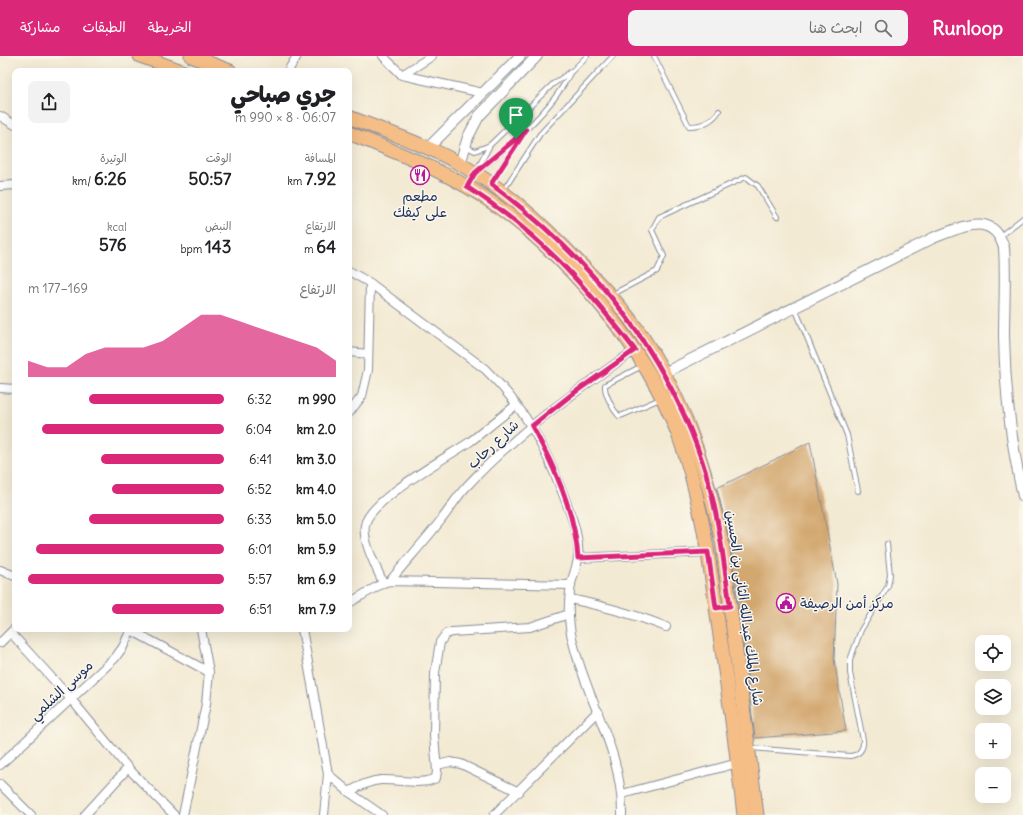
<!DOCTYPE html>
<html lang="ar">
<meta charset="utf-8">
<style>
body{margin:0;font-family:Delius,"Playpen Sans Arabic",sans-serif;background:#f2f2f2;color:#202124;direction:rtl;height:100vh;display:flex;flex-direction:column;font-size:15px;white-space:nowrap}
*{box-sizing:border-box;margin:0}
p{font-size:13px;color:#757577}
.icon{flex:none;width:22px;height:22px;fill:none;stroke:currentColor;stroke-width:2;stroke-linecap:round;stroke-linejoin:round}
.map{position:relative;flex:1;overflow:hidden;direction:ltr}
.side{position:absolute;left:12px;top:12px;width:340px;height:564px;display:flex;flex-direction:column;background:#fff;border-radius:8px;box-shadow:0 4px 16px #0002;direction:rtl}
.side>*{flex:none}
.controls{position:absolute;left:975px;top:579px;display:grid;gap:8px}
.controls a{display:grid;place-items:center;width:36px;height:36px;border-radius:8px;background:#fff;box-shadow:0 4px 16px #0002;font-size:20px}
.pin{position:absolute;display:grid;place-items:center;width:34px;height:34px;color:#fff;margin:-41px -17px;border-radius:50% 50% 50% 0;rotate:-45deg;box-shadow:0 0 4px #0007}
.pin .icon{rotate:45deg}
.round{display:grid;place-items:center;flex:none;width:42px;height:42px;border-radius:8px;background:#f2f2f2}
.summary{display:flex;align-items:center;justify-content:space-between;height:68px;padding:0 16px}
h1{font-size:22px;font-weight:800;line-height:30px}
.metrics{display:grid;grid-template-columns:repeat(3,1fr);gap:6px;height:68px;padding:4px 16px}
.metrics div{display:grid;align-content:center}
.metrics b{font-size:17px;font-weight:800}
.metrics small{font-size:11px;font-weight:400}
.metrics p{font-size:11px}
.chart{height:112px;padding:8px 16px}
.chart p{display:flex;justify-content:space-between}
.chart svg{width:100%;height:72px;margin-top:4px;fill:#db2777;opacity:.7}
ul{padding:0 16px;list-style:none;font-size:13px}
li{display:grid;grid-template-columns:64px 48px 1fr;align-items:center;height:30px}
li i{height:10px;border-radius:5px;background:#db2777}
header{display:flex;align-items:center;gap:24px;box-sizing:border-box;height:56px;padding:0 20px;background:#db2777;color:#fff}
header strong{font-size:19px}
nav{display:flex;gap:22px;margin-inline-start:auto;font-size:14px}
.search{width:280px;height:36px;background:#f2f2f2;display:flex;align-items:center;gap:10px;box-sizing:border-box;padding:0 14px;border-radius:8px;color:#757577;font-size:15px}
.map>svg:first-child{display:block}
</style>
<header>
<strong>Runloop</strong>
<div class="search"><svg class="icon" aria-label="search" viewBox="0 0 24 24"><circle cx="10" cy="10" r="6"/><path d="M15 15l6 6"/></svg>ابحث هنا</div>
<nav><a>الخريطة</a><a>الطبقات</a><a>مشاركة</a></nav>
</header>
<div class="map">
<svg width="1023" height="759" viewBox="0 0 1023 759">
<rect width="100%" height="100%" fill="#fbf7ec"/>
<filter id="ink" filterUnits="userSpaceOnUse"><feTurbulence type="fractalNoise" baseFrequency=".025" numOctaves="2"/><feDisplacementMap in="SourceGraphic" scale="8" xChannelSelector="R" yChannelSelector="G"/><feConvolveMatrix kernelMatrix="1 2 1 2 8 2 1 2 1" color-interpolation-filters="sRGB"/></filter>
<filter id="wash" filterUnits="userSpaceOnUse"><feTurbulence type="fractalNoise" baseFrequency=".012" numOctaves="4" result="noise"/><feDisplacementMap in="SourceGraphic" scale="16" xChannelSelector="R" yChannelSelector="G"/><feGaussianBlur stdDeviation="0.9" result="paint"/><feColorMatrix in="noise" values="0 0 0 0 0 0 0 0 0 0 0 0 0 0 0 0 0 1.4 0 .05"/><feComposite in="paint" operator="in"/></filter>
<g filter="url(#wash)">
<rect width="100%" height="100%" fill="#f3ead3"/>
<g id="blocks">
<path fill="#d3a770" d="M810,386L837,528L834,603L846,675L755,682L730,486L717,432Z"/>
</g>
</g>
<g filter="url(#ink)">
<use href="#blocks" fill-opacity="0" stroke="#878c98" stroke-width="1"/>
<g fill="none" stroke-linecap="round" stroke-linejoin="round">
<defs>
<g id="service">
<path d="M654,0L689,70C702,70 712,66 719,55"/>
<path d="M467,91L475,95L490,89"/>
<path d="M476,116L490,89L553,28L572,15L587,0"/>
<path d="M477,116C509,90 554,53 571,15"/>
<path d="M492,126L523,78"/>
<path d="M503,135L540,78L613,0"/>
<path d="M1000,180L1023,162"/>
<path d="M613,238L657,215L664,200L652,174L659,161L746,121L758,130L777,161"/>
<path d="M795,252L847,379L858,435"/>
<path d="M642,310L605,329C604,337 613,354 619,360L623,359L660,343"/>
<path d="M751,692L850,700C859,699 864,693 863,684L850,617V604L861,574L888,530L890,519L887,488"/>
</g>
<g id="minor">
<path d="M383,0L402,19L483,37"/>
<path d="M288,15L297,0"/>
<path d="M402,19L432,0"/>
<path d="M0,60L15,69"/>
<path d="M0,130L15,129"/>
<path d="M349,215L370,227L485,313C526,353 545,391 565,443C572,462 580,481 578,502C577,511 573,519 571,528C568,546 568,568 573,586C587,645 623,695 622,759"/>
<path d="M349,296L368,298"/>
<path d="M0,332L15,333"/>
<path d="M349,357L362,340L368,314L370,227"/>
<path d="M578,502L708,496"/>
<path d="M0,514L15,520"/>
<path d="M390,525C407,504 425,485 441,464C450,453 457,440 467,430C516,377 576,335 635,294"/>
<path d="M383,527C377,512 362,486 365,469C369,444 448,401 471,385C486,373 501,361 516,349"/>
<path d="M570,543C603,550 635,558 666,571"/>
<path d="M349,547L383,527L390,525L571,529"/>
<path d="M129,573L209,616"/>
<path d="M302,573L328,718L324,759"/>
<path d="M11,577L71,643L128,712L174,759"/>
<path d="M0,587L15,572"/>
<path d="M0,709L115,602L123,591L131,573"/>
<path d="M437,709L450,706L461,708L519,736"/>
<path d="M328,718L349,736L382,759"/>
<path d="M0,728L31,759"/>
<path d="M349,736C359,730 369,725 381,724C396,723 423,730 436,722L437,715L434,680L435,617L440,586L446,578L452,576L530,571L569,558"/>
<path d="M622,738L738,707"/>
<path d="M85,759L128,712"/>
<path d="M183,759L206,648L209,616L201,573"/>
<path d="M494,759L598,655"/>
</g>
<g id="tertiary">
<path d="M428,92L520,0"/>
<path d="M460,108L468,81L479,60L537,0"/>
<path d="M664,317L933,182C960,172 993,153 1004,192C1006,221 1004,251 1004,280C1005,333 1011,388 1023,440"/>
</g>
<g id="primary">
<path d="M140,0L182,15"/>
<path d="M191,0L230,15"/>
<path d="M349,61C386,76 425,88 460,108C500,130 535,161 566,193C590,218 615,242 635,270C681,335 706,410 722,487L757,759"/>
<path d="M349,77C400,98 452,117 497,150C571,204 646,292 678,378C701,440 710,507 719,573C728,635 737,697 744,759"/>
</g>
</defs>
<use href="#service" stroke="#878c98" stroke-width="6"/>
<use href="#minor" stroke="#878c98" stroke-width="10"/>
<use href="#tertiary" stroke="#878c98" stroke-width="12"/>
<use href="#primary" stroke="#878c98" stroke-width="15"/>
<use href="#service" stroke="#fff" stroke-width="4"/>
<use href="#minor" stroke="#fff" stroke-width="8"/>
<use href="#tertiary" stroke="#fff" stroke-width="10"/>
<use href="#primary" stroke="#f6be87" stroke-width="13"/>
</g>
</g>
<g fill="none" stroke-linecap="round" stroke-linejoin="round" filter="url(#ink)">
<defs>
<path id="route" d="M526,74L491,128C588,200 663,289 702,405C718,452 723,501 730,550L716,552L708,496L578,502C575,455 554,410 532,370L571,339L635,294C584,228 538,176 467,131L475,117Z"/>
</defs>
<use href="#route" stroke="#fff" stroke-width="8"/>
<use href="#route" stroke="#db2777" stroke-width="5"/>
</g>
<defs>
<symbol id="restaurant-ring" viewBox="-11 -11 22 22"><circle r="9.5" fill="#fbf7ec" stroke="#b5179e" stroke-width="1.5"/><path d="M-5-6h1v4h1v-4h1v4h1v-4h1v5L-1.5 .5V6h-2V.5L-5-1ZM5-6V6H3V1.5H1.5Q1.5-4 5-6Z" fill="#b5179e"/></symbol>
<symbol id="civic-ring" viewBox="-11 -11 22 22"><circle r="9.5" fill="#fbf7ec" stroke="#b5179e" stroke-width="1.5"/><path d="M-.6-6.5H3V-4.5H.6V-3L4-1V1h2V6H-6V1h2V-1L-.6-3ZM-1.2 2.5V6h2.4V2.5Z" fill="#b5179e"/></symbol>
</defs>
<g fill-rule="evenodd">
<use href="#restaurant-ring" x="409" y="108" width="22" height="22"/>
<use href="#civic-ring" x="775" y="536" width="22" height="22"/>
</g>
<g text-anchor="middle" stroke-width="3" stroke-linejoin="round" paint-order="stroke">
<g font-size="14" fill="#1b2f5e" stroke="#fbf7ec">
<text x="420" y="145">مطعم<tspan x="420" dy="16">على كيفك</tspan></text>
<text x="800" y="552" text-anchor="start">مركز أمن الرصيفة</text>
</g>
<g font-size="14" fill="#1b2f5e" stroke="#fbf7ec">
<text transform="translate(493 388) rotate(-43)" y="5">شارع رحاب</text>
<text transform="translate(745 552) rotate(82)" y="5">شارع الملك عبدالله الثاني بن الحسين</text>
<text transform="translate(61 634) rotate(-43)" y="5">موسى الشلمي</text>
</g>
</g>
</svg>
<div class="controls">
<a><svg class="icon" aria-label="locate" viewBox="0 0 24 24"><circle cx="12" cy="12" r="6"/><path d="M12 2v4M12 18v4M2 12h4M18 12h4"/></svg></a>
<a><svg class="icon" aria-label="layers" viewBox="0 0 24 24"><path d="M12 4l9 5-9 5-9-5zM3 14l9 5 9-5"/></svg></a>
<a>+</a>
<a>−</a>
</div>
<div class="pin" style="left:516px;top:83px;background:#1e9e55"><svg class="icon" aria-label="arrive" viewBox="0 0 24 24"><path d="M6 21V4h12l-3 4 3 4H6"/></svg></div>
<section class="side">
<div class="summary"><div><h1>جري صباحي</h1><p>06:07 · 8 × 990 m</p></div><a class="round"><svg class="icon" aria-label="share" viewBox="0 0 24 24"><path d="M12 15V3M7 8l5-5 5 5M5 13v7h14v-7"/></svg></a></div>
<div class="metrics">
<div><p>المسافة</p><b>7.92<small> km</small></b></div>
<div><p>الوقت</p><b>50:57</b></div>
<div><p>الوتيرة</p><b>6:26<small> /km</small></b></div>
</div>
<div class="metrics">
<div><p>الارتفاع</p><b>64<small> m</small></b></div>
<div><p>النبض</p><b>143<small> bpm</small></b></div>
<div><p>kcal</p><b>576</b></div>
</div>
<div class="chart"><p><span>الارتفاع</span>169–177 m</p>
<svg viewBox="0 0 160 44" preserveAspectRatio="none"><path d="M0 44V34L10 38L20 38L30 30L40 26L50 26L60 26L70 22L80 14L90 6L100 6L110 10L120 14L130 18L140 22L150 26L160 34V44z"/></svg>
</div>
<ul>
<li><b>990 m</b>6:32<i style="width:69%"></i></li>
<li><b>2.0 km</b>6:04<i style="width:93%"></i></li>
<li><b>3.0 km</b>6:41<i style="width:63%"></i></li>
<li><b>4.0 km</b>6:52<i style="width:57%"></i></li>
<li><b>5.0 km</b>6:33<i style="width:69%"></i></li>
<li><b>5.9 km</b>6:01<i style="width:96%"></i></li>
<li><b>6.9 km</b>5:57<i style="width:100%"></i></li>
<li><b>7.9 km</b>6:51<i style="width:57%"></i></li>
</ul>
</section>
</div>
